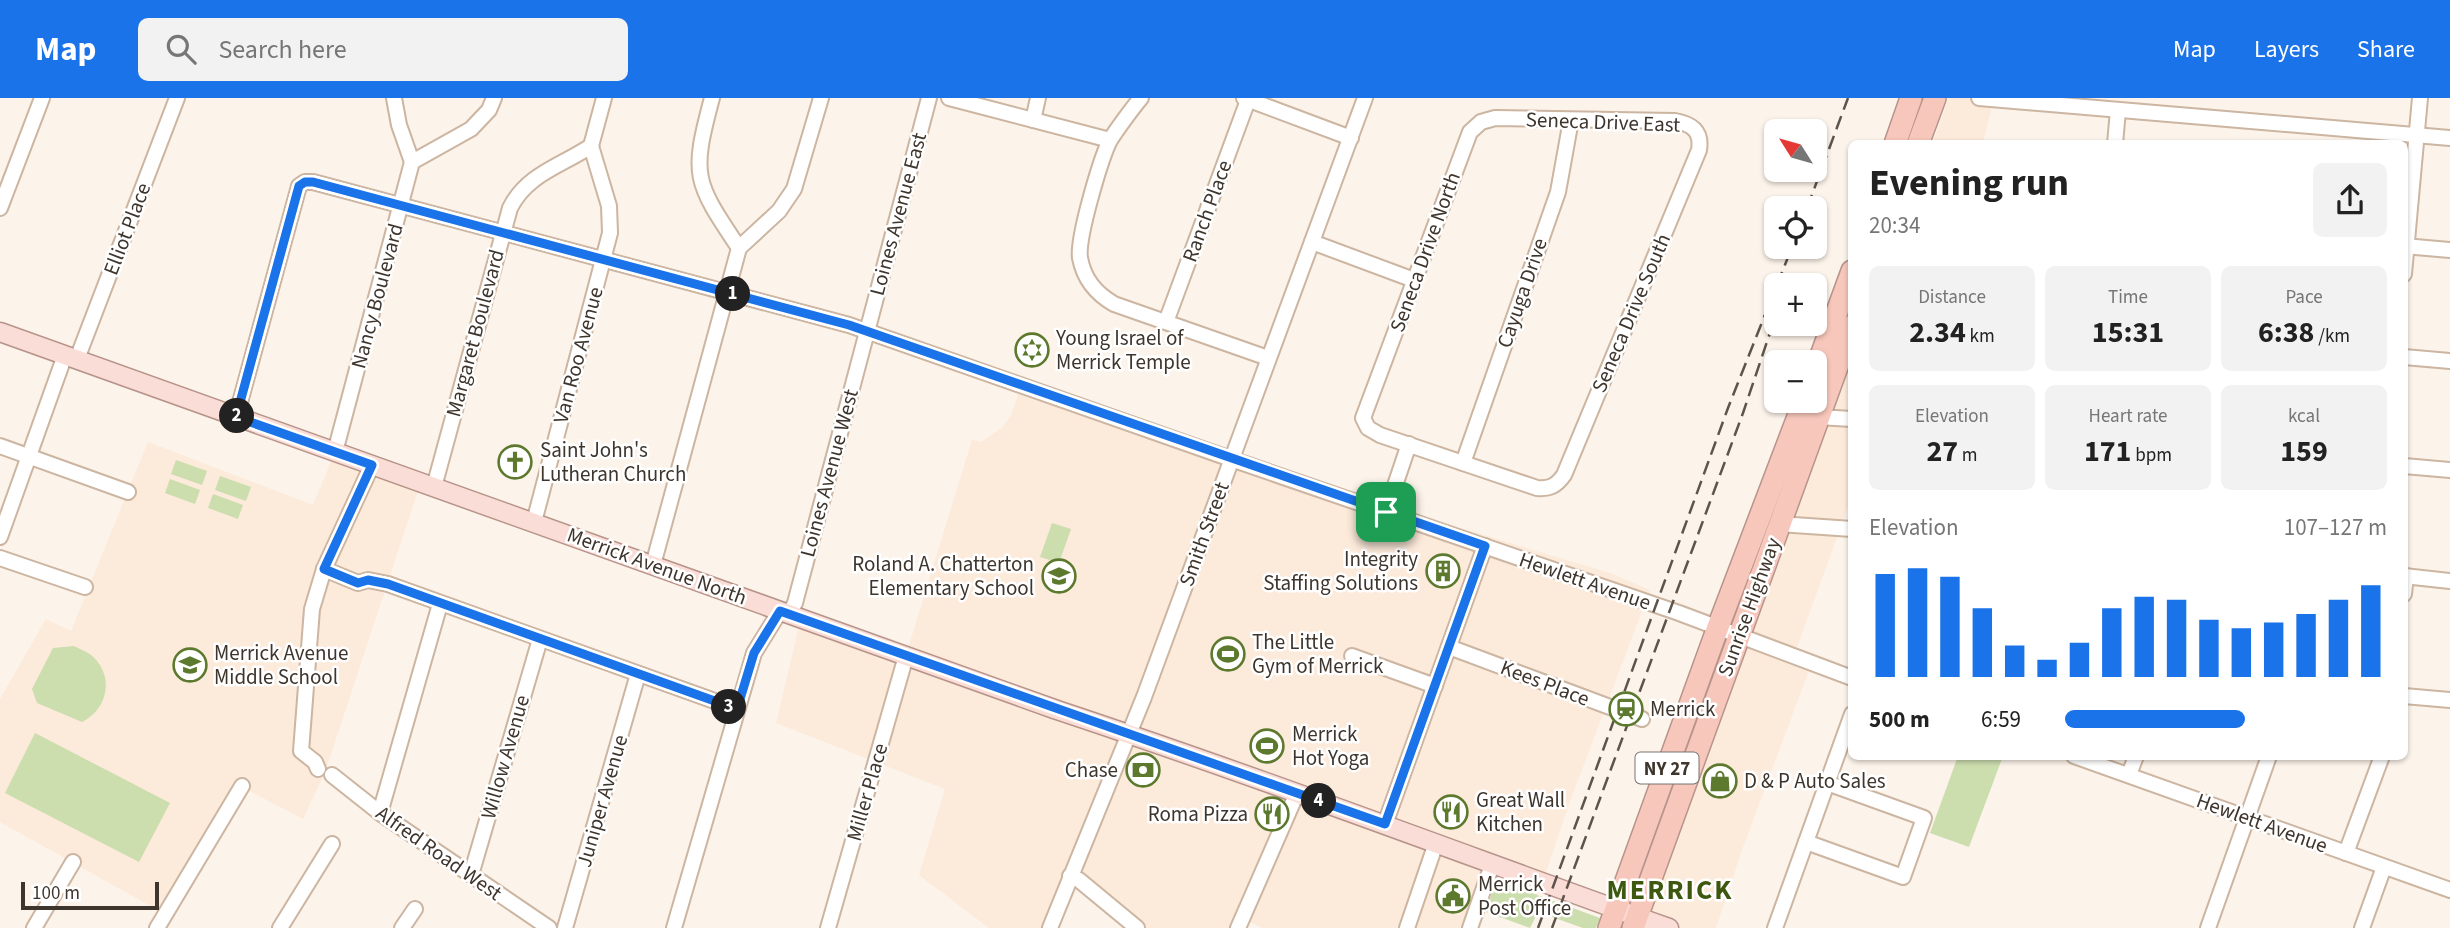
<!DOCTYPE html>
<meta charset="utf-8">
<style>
body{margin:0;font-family:"Source Sans 3",sans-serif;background:#f2f2f2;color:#222;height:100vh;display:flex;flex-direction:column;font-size:26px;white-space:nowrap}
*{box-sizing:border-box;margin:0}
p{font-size:23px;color:#767676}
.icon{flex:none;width:38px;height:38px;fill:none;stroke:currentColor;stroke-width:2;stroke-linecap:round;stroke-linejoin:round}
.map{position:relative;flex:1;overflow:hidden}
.side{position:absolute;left:1848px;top:42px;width:560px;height:620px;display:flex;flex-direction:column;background:#fff;border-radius:10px;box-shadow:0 2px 5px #0004}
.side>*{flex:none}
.needle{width:46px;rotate:307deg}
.buttons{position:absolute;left:1764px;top:21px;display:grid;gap:14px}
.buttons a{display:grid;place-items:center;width:63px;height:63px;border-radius:10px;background:#fff;box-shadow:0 2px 5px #0004;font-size:35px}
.scale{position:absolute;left:21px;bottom:18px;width:138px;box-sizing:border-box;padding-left:7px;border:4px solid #3e352d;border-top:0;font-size:19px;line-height:24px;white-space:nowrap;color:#3e352d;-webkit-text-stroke:5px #fff;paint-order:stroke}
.pin{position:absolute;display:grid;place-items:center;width:60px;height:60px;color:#fff;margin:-30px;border-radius:14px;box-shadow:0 4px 10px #0006}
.km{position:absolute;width:35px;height:35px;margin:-18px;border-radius:50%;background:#222;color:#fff;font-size:19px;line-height:35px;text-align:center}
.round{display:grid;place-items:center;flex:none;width:74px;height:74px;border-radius:10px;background:#f2f2f2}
.head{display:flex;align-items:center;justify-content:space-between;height:119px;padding:0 21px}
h1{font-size:38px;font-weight:700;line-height:52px}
.metrics{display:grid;grid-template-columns:repeat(3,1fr);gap:10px;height:119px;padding:7px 21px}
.metrics div{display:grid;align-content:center;border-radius:10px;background:#f2f2f2;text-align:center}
.metrics b{font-size:30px;font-weight:700}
.metrics small{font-size:19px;font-weight:400}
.metrics p{font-size:19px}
.chart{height:196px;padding:14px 21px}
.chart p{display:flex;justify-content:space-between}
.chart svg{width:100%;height:126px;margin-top:7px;stroke:#1a73e8;stroke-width:6}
ul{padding:0 21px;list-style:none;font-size:23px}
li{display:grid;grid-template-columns:112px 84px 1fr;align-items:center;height:52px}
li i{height:18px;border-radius:9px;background:#1a73e8}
header{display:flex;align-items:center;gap:42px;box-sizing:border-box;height:98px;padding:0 35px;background:#1a73e8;color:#fff}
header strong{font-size:33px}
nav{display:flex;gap:38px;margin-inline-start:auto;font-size:24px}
.search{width:490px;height:63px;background:#f2f2f2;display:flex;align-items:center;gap:18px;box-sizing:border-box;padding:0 24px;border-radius:10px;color:#767676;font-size:26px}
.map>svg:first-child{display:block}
</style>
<header>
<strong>Map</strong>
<div class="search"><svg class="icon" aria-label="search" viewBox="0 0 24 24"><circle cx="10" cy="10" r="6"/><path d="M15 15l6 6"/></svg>Search here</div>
<nav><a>Map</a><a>Layers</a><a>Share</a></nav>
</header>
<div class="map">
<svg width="2450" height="830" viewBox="0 0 2450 830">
<rect width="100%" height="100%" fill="#fcf3ea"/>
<g fill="#fceada">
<path d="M1949,0H1994L1983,45L1932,46Z"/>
<path d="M1851,265V401L1793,560L1811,567L1742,752L1716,830H1643Z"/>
<path d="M1021,288L1231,361L1610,475L1650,492L1569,706L1538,798L1496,782L1480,830H1263L1246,822L1242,830H1143L1071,779L1050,830H989L919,777L945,691L776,625L801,520L906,557L972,342L981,344L1003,329L1011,317Z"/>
<path d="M148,344L313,407L335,354L421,384L325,674L303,721L242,689L165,816L0,724V601L46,521L71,533Z"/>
</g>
<g fill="#ccddae">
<path d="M176,362L207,373L202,387L171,376Z"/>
<path d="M220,378L251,389L246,403L215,392Z"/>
<path d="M170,381L200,392L195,406L165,395Z"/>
<path d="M213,396L243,407L238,421L208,410Z"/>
<path d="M1052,425L1071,431L1059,465L1040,459Z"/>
<path d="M74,548C82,552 91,555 97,563C114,584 105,613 82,624L37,605L32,591L53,550Z"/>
<path d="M35,635L170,705L139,764L5,695Z"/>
<path d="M1958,658H2003L1969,749L1930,735Z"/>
<path d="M1496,782L1600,820L1596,830H1583L1538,814L1530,830L1486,814Z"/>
</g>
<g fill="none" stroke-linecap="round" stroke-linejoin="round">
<defs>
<g id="minor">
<path d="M394,0L399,27L412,64"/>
<path d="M712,0C691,78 694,83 739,150"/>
<path d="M949,0L1110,42"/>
<path d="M1141,0C1134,8 1114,35 1109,44C1100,64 1077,140 1080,160C1084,181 1095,195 1114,206L1268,260"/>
<path d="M1244,0L1351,40"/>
<path d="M1979,0L2450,40"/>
<path d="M1495,20L1675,23C1692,26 1702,33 1699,52L1564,377C1556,388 1550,391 1537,390L1380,337L1368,330L1363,320L1470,34L1481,24Z"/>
<path d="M1033,22L1038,0"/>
<path d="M2115,46L2118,12"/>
<path d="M0,110L42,0"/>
<path d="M1312,144L1414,182"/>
<path d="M2404,148L2450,152"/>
<path d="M2404,176L2420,0"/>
<path d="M1166,224L1248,2"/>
<path d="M2404,259L2450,263"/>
<path d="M77,261L177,0"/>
<path d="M236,319L299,88L305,84H313L849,227L1231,361L1679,515L1852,580"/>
<path d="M1818,319L1852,321"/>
<path d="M0,348L128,394"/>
<path d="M335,354L412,64L471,31L489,12L494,0"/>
<path d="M1463,365L1558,94L1571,22"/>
<path d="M2404,368L2450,372"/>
<path d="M434,389L510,110C527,76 561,68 591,48L604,0"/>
<path d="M1386,414L1409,346"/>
<path d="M534,424L610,135L609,108L591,48"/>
<path d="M1779,426L1852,431"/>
<path d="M0,439L65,257"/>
<path d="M0,460L85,489"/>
<path d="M653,467L739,150L779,113L794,91L821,0"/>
<path d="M324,471L358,485L368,482L388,486L737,611"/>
<path d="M2404,478L2450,483"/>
<path d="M2404,496L2406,478"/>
<path d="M789,516L795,505L929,0"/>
<path d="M1449,549L1642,621"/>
<path d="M1352,558L1435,588"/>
<path d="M2404,598L2450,602"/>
<path d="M2074,658L2450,792"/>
<path d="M318,671L315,664L301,653L312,511L324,471L372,367"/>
<path d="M332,677L380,715L549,830"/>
<path d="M2129,677L2136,658"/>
<path d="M380,715L440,506"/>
<path d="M1385,726L1485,448"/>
<path d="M1806,744L1903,779L1924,720L1827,685"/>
<path d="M2346,755L2382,658"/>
<path d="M471,777L540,541"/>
<path d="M1070,778L1079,782L1137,830"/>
<path d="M34,830L73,764"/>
<path d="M157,830L242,688"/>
<path d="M280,830L332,746"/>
<path d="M402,830L415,811"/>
<path d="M565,830L638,576"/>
<path d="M674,830L754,555L780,513"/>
<path d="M828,830L906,558"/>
<path d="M1050,830L1144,599L1365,0"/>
<path d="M1238,830L1297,695"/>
<path d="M1407,830L1436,745"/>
<path d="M1470,830L1492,767"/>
<path d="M1775,830L1852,616"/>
<path d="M2208,830L2269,658"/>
<path d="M2362,830L2384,769"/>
</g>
<path id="major" d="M0,234L1057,612C1262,680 1465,757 1669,830"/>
<g id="highway">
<path d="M1895,46L1911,0"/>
<path d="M1918,46L1935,0"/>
<path d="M1815,274L1852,173"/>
<path d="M1609,830L1718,529L1804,303"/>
<path d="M1633,830L1852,228"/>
</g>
</defs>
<use href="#minor" stroke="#ccb5a1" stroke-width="18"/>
<use href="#major" stroke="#b7948a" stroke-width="21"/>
<use href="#highway" stroke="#b7948a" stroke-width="24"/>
<use href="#minor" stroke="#fff" stroke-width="14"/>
<use href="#major" stroke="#fbddd7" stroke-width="18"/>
<use href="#highway" stroke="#f8c7bc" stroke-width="21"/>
<g stroke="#5d544b" stroke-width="2.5" stroke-dasharray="14 7" stroke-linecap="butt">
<path d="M1807,110L1848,0"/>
<path d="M1777,187L1792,149"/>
<path d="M1538,830L1728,310L1776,189"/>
<path d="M1552,830L1743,315L1776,217"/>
</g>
</g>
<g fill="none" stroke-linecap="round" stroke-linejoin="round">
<defs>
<path id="route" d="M305,84H313L849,227L1485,448L1385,726L780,513L754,555L737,611L388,486L368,482L358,485L324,471L372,367L236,319L299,88Z"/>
</defs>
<use href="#route" stroke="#fff" stroke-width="14"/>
<use href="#route" stroke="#1a73e8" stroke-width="9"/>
</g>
<defs>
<symbol id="synagogue-ring" viewBox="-11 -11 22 22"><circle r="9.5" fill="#fff" stroke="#5c792e" stroke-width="1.5"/><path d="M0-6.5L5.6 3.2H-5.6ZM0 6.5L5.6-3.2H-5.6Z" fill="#5c792e"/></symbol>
<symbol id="church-ring" viewBox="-11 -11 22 22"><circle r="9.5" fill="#fff" stroke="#5c792e" stroke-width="1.5"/><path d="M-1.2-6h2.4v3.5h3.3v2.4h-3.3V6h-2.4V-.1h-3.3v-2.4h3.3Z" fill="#5c792e"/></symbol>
<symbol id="building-ring" viewBox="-11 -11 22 22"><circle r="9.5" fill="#fff" stroke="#5c792e" stroke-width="1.5"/><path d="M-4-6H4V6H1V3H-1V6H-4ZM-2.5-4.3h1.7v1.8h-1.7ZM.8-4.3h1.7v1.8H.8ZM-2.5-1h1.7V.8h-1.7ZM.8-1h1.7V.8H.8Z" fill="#5c792e"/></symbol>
<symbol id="school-ring" viewBox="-11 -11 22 22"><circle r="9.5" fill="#fff" stroke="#5c792e" stroke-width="1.5"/><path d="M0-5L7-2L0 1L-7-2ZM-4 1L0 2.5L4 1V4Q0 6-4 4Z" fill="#5c792e"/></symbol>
<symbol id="stadium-ring" viewBox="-11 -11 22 22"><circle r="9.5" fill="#fff" stroke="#5c792e" stroke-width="1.5"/><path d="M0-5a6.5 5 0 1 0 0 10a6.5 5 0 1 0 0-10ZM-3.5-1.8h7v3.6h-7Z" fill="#5c792e"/></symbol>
<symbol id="station-ring" viewBox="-11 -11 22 22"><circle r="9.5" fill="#fff" stroke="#5c792e" stroke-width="1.5"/><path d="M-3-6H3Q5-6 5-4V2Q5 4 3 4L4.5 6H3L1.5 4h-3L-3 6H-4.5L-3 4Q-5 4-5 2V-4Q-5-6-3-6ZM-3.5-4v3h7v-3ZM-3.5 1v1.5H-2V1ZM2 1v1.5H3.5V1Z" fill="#5c792e"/></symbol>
<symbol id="bank-ring" viewBox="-11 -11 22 22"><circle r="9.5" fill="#fff" stroke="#5c792e" stroke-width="1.5"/><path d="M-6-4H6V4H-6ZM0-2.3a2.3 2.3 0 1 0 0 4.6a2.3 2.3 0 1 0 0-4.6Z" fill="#5c792e"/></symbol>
<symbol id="shop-ring" viewBox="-11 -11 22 22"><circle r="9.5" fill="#fff" stroke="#5c792e" stroke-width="1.5"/><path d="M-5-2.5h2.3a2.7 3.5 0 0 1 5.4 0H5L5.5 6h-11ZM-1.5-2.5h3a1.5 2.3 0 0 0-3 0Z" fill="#5c792e"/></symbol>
<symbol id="restaurant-ring" viewBox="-11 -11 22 22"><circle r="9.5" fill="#fff" stroke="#5c792e" stroke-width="1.5"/><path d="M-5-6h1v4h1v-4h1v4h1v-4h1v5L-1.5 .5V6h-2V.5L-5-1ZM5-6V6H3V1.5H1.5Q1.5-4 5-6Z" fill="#5c792e"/></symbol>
<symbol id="civic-ring" viewBox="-11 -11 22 22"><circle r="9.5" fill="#fff" stroke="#5c792e" stroke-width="1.5"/><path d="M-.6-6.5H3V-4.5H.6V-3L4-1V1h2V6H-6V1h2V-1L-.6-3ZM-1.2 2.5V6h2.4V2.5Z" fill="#5c792e"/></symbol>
</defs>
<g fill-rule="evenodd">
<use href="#synagogue-ring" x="1013" y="233" width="38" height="38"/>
<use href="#church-ring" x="496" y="345" width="38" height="38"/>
<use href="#building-ring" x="1424" y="454" width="38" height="38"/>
<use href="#school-ring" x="1040" y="459" width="38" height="38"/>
<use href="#stadium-ring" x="1209" y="537" width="38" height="38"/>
<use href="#school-ring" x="171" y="548" width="38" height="38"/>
<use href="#station-ring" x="1607" y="592" width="38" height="38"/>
<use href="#stadium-ring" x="1248" y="629" width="38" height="38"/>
<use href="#bank-ring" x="1124" y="653" width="38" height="38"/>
<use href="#shop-ring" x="1701" y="664" width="38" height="38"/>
<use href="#restaurant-ring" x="1432" y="695" width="38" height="38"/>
<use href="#restaurant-ring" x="1253" y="697" width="38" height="38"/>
<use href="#civic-ring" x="1434" y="779" width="38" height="38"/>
</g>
<g text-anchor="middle" stroke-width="5" stroke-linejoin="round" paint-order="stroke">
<rect fill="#fff" stroke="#78726c" stroke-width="2" x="1635.5" y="654.5" width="63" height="31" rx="5"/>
<g font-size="19" font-weight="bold" fill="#3e352d">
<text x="1667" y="677">NY 27</text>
</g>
<g font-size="21" fill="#3e352d" stroke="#fff">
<text transform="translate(1603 24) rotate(2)" y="7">Seneca Drive East</text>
<text transform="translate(1207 113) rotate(-70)" y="7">Ranch Place</text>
<text transform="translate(898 116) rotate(-75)" y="7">Loines Avenue East</text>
<text transform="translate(127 131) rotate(-69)" y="7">Elliot Place</text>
<text transform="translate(1425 154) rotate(-70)" y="7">Seneca Drive North</text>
<text transform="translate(1522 195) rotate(-71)" y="7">Cayuga Drive</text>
<text transform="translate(377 198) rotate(-75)" y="7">Nancy Boulevard</text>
<text transform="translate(1631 215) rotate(-67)" y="7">Seneca Drive South</text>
<text transform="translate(475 235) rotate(-75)" y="7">Margaret Boulevard</text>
<text transform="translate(578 257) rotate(-75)" y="7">Van Roo Avenue</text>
<text transform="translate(829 375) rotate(-75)" y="7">Loines Avenue West</text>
<text transform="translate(1204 436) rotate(-70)" y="7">Smith Street</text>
<text transform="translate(657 468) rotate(20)" y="7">Merrick Avenue North</text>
<text transform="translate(1585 483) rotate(19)" y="7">Hewlett Avenue</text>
<text transform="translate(1749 509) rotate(-70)" y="7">Sunrise Highway</text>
<text transform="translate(1545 585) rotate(21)" y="7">Kees Place</text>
<text transform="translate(505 659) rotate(-74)" y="7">Willow Avenue</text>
<text transform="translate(867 694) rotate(-74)" y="7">Miller Place</text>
<text transform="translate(602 703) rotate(-74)" y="7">Juniper Avenue</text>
<text transform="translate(2262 725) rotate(20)" y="7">Hewlett Avenue</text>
<text transform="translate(439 755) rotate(35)" y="7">Alfred Road West</text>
</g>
<g font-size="21" fill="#3e352d" stroke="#fff" text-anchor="start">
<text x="1056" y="247">Young Israel of<tspan x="1056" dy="24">Merrick Temple</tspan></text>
<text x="540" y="359">Saint John's<tspan x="540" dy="24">Lutheran Church</tspan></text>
<text x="1418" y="468" text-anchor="end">Integrity<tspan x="1418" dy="24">Staffing Solutions</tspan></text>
<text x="1034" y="473" text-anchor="end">Roland A. Chatterton<tspan x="1034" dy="24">Elementary School</tspan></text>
<text x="1252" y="551">The Little<tspan x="1252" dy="24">Gym of Merrick</tspan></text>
<text x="214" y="562">Merrick Avenue<tspan x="214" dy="24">Middle School</tspan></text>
<text x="1650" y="618">Merrick</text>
<text x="1292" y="643">Merrick<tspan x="1292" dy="24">Hot Yoga</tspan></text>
<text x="1118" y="679" text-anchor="end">Chase</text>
<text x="1744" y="690">D &amp; P Auto Sales</text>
<text x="1476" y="709">Great Wall<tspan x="1476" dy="24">Kitchen</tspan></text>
<text x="1248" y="723" text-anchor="end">Roma Pizza</text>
<text x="1478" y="793">Merrick<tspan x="1478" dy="24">Post Office</tspan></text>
</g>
<g font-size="28" font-weight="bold" letter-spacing="2" fill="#3f5810" stroke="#fff">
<text x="1670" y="801">MERRICK</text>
</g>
</g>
</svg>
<div class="buttons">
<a><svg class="needle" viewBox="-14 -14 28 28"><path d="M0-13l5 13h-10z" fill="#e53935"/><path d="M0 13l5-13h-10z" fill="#767676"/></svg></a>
<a><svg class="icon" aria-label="locate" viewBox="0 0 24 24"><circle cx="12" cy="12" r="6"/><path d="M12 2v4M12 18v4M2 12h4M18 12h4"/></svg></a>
<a>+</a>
<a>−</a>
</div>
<div class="scale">100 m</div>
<div class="pin" style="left:1386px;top:414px;background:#1e9e55"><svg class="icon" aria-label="arrive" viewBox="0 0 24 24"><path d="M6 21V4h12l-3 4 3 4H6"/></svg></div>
<b class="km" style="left:733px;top:196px">1</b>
<b class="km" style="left:237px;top:318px">2</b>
<b class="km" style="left:729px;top:609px">3</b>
<b class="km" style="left:1319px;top:703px">4</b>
<section class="side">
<div class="head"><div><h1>Evening run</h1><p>20:34</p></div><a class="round"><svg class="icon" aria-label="share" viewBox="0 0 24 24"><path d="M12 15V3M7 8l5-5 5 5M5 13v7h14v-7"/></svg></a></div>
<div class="metrics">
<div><p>Distance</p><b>2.34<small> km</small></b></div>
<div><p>Time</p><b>15:31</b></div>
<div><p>Pace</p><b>6:38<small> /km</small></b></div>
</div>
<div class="metrics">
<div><p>Elevation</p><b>27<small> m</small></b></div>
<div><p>Heart rate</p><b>171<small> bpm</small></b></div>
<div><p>kcal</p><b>159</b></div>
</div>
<div class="chart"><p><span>Elevation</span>107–127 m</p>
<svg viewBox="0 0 160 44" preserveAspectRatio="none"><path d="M5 44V8M15 44V6M25 44V9M35 44V20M45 44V33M55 44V38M65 44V32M75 44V20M85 44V16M95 44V17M105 44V24M115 44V27M125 44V25M135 44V22M145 44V17M155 44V12"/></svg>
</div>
<ul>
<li><b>500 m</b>6:59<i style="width:56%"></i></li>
</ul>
</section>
</div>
